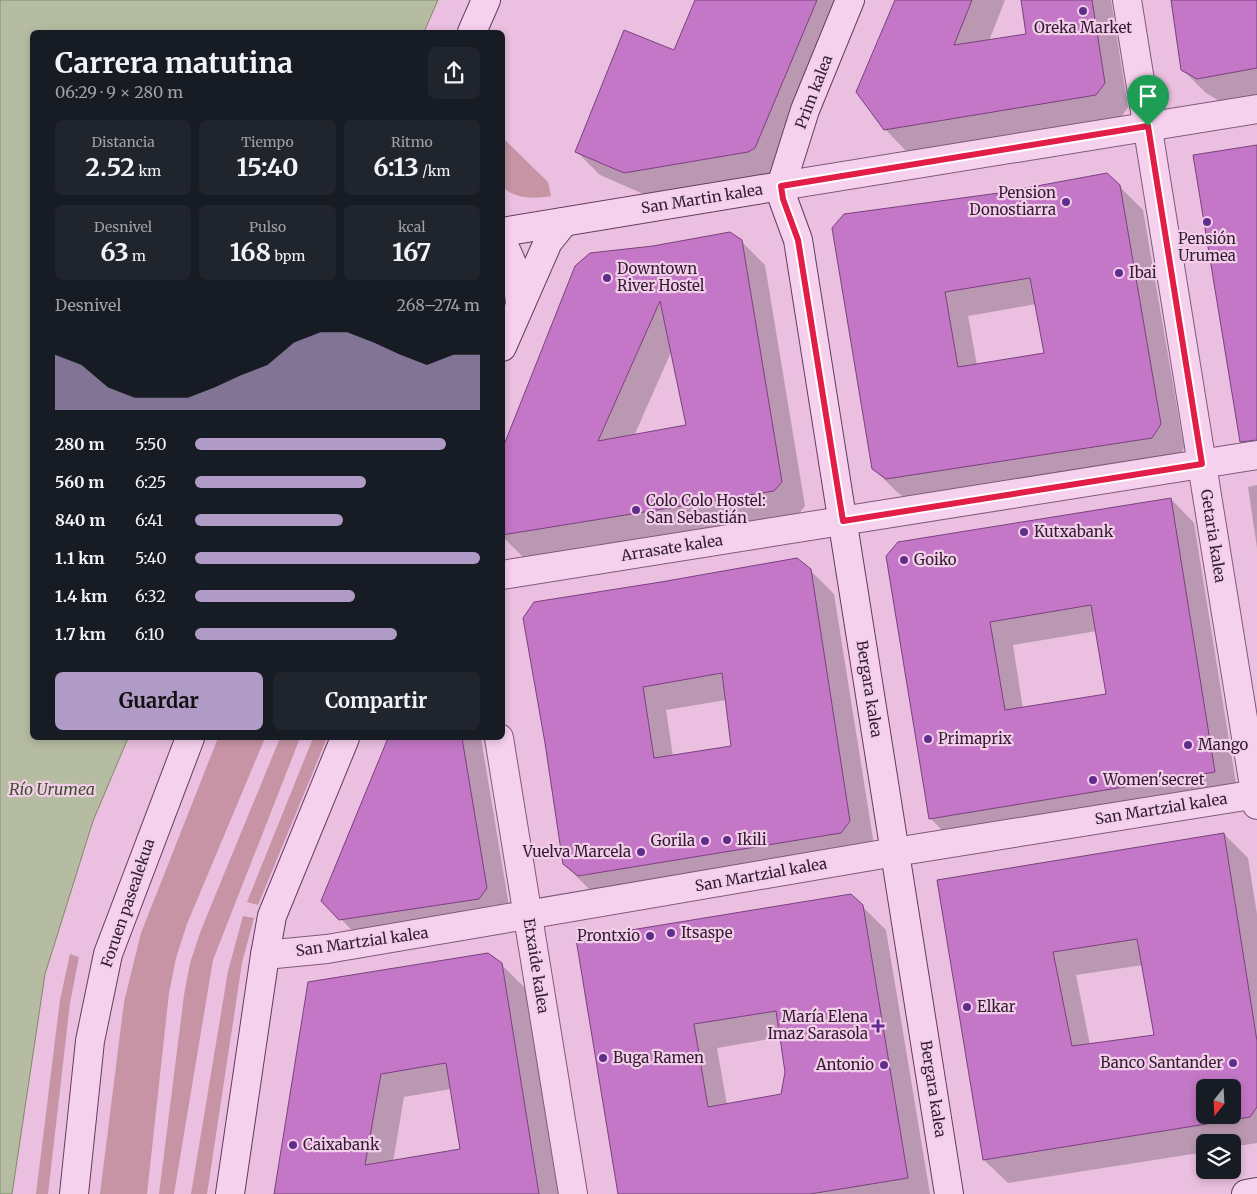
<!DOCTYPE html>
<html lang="es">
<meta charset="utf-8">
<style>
body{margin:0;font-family:Merriweather,serif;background:#20242c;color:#f1f3f6;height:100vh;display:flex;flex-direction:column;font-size:19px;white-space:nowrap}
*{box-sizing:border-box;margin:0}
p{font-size:16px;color:#9ea1a6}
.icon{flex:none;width:28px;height:28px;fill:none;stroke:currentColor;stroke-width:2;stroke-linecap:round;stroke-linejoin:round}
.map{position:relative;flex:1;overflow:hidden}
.sheet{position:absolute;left:30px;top:30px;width:475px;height:710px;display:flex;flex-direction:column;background:#171b24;border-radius:8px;box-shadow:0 2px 8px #0003}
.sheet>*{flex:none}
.needle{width:32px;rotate:198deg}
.tools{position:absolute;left:1196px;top:1079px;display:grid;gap:10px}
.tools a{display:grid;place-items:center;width:45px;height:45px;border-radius:8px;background:#171b24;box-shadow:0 2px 8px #0003;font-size:25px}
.pin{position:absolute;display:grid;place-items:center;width:42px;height:42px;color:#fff;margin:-51px -21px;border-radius:50% 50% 50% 0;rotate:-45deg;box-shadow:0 0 5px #0007}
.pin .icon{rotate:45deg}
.round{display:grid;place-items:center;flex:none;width:52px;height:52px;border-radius:8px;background:#20242c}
.headline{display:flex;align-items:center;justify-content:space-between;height:85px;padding:0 25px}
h1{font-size:28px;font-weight:700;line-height:38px}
.figures{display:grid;grid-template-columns:repeat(3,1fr);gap:8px;height:85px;padding:5px 25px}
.figures div{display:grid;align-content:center;border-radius:8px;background:#20242c;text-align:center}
.figures b{font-size:25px;font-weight:700}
.figures small{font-size:14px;font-weight:400}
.figures p{font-size:14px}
.chart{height:140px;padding:10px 25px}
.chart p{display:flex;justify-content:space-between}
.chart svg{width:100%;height:90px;margin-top:5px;fill:#b09ac6;opacity:.7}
.cta{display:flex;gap:10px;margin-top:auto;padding:10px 25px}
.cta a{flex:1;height:58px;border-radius:8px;background:#b09ac6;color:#111;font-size:20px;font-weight:700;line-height:58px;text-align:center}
.cta a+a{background:#20242c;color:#f1f3f6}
ul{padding:0 25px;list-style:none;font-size:16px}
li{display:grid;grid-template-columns:80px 60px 1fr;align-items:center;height:38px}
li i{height:12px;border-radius:6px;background:#b09ac6}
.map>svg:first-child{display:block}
</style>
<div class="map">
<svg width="1257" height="1194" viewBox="0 0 1257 1194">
<rect width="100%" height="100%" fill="#eabfdf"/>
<g fill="#c794a5">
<path d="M503,138L548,182L551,196C533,199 518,199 503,188Z"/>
<path d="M218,738H265L187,924L176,958L169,993L147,1194H100L124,1002L141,933Z"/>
<path d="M280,738H300L213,960L174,1194H159L184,995L190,963L201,930Z"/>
<path d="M313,738H327L258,905L247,902Z"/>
<path d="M243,916L254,918L242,963L207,1194H191L228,971Z"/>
<path d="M70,954L79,957L70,1003L48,1194H36L60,1000Z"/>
</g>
<path fill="#b6bca2" stroke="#80896a" d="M0,0H438L424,32H32V738H128L93,821L45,974L12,1194H0Z"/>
<g fill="#0003" fill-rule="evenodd">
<path d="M696,0H849L772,175L648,196L600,175L576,151L675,52Z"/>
<path d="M896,0H1005L989,41L1027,35L1022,0H1111L1128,107L1120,119L908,153L885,129Z"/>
<path d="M1171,0H1257V96L1221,102L1206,93L1182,69Z"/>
<path d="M1119,186L1143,210L1184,448L1176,461L911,502L897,492L873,468L833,228ZM1036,304L1045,354L977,365L968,316Z"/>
<path d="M741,241L765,265L805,506L798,515L525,559L502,536V454L576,267ZM672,350L687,426L634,436Z"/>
<path d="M1257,485V548L1248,487Z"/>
<path d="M1171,499L1194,523L1238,796L954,842L930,818L887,557ZM1097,631L1107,695L1023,709L1013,645Z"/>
<path d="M810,570L834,594L874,845L603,899L588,888L564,864L546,743ZM726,700L732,747L673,756L666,710Z"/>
<path d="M389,738H481L510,912L364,943L323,900Z"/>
<path d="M1224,834L1248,858L1257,914V1143L1232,1147V1142H1205V1152L1008,1183L984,1160L939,881ZM1143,965L1155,1036L1090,1045L1076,975ZM1205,1088H1232V1115H1205Z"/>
<path d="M862,906L886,930L930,1194H619L577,940ZM781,1037L787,1072L782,1095L727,1105L717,1048Z"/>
<path d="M501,964L525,988L558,1194H276L309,983ZM451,1089L461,1150L393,1162L404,1097Z"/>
</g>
<g fill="#c377c6" stroke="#7b407f" fill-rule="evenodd">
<path d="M695,0H817L755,148L748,152L624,173L575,152L624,30L674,50Z"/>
<path d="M895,0H972L954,45L1026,34L1021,0H1092L1105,83L1096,95L884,130L856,92Z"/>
<path d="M1171,0H1257V68L1197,79L1181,70Z"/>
<path d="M1257,145V440L1240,442L1193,155Z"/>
<path d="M1107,173L1120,185L1161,424L1152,438L886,479L872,469L832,228L844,214L999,193ZM1030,278L1044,353L958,367L945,292Z"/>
<path d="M730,232L742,240L782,482L774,491L502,535V450L575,266L590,253L653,246ZM660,301L686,425L598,441Z"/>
<path d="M1171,498L1215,772L929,819L886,556L898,542ZM1091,605L1106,694L1005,710L990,622Z"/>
<path d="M797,558L811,569L850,821L841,833L578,876L563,864L545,743L523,618L534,602L661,582ZM722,673L731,746L654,758L643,687Z"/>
<path d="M388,738H462L487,888L479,899L339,920L321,901Z"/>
<path d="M1224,833L1257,1041V1107L1250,1117L983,1160L937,880ZM1137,939L1154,1035L1072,1046L1053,952ZM1205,1088H1232V1115H1205Z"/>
<path d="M851,894L863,905L908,1178L810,1194H618L576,939ZM776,1011L785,1072L781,1094L708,1107L694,1024Z"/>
<path d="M488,953L502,963L539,1194H274L308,982ZM446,1063L460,1149L365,1165L381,1074Z"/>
</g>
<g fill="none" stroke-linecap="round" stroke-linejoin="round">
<defs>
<g id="street">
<path d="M1127,0L1257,805"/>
<path d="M781,186L1257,109"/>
<path d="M502,575L1257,455"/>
<path d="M499,738L573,1194"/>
<path d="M265,955L327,949L895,852L1257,794"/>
</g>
<g id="secondary">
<path d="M850,0L805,110L781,186L783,199L798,240L949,1194"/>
<path d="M472,32L486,0"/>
<path d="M502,232L781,186"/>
<path d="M502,243C514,263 518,281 520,304"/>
<path d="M502,347L548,242L564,222"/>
<path d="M74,1194L90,1041L108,954L190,738"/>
<path d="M230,1194L265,955L272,916L345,738"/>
<path d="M1246,1194L1257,1192"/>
</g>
</defs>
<use href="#street" stroke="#81587e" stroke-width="30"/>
<use href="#secondary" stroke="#633c61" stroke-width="30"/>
<use href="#street" stroke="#f6d1ed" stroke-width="28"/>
<use href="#secondary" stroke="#f6d1ed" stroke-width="28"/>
</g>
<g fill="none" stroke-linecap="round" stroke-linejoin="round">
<defs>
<path id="route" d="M1148,126L1202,464L843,521L798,240L783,199L781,186Z"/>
</defs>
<use href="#route" stroke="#fff" stroke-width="10"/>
<use href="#route" stroke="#e11d48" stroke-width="6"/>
</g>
<g fill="#602d8c" stroke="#f2cee9" stroke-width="2">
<circle cx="1083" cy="11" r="5"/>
<circle cx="1066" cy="202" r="5"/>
<circle cx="1207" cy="222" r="5"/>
<circle cx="1119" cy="273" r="5"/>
<circle cx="607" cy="278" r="5"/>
<circle cx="636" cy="510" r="5"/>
<circle cx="1024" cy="532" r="5"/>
<circle cx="904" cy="560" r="5"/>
<circle cx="928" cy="739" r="5"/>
<circle cx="1188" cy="745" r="5"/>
<circle cx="1093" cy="780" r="5"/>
<circle cx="727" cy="840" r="5"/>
<circle cx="705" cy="841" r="5"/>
<circle cx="641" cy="852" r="5"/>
<circle cx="671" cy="933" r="5"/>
<circle cx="650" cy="936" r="5"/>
<circle cx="967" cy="1007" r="5"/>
<path d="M875.5 1018.5h5v5h5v5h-5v5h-5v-5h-5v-5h5z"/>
<circle cx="603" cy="1058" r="5"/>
<circle cx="1233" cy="1063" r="5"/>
<circle cx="884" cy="1065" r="5"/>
<circle cx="293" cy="1145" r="5"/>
</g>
<g text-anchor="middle" stroke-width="4.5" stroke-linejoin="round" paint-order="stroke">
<g font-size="15" fill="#321c31" stroke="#f2cee9" text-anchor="start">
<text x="1083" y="33" text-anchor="middle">Oreka Market</text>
<text x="1056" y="198" text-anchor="end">Pension<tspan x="1056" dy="17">Donostiarra</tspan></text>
<text x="1207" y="244" text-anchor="middle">Pensión<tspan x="1207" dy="17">Urumea</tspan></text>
<text x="617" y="274">Downtown<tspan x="617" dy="17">River Hostel</tspan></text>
<text x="1129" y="278">Ibai</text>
<text x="646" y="506">Colo Colo Hostel:<tspan x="646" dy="17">San Sebastián</tspan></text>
<text x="1034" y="537">Kutxabank</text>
<text x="914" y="565">Goiko</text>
<text x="938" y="744">Primaprix</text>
<text x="1198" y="750">Mango</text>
<text x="1103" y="785">Women'secret</text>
<text x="737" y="845">Ikili</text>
<text x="695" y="846" text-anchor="end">Gorila</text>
<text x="631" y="857" text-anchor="end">Vuelva Marcela</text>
<text x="681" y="938">Itsaspe</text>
<text x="640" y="941" text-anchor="end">Prontxio</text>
<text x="977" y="1012">Elkar</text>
<text x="868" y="1022" text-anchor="end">María Elena<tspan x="868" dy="17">Imaz Sarasola</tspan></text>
<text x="613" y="1063">Buga Ramen</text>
<text x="1223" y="1068" text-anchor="end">Banco Santander</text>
<text x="874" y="1070" text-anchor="end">Antonio</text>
<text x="303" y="1150">Caixabank</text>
</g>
<g font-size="15" fill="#321c31" stroke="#f2cee9">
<text transform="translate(814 92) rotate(-69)" y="5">Prim kalea</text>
<text transform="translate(702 199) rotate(-9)" y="5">San Martin kalea</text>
<text transform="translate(1213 536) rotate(81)" y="5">Getaria kalea</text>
<text transform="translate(672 548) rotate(-9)" y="5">Arrasate kalea</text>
<text transform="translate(869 689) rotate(81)" y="5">Bergara kalea</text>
<text transform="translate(1161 809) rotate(-9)" y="5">San Martzial kalea</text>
<text transform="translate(761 875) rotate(-10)" y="5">San Martzial kalea</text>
<text transform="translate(128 903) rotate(-71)" y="5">Foruen pasealekua</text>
<text transform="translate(362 942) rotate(-8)" y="5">San Martzial kalea</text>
<text transform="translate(536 966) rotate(81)" y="5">Etxaide kalea</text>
<text transform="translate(933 1089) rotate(81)" y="5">Bergara kalea</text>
</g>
<g font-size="16" font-style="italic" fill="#3f512c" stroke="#f2cee9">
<text x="52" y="795">Río Urumea</text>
</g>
</g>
</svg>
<div class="tools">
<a><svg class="needle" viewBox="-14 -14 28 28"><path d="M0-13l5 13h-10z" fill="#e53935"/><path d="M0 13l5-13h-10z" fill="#9ea1a6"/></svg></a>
<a><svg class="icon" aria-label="layers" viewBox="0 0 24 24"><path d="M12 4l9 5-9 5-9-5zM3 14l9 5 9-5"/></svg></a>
</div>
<div class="pin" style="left:1148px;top:126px;background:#1e9e55"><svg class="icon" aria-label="arrive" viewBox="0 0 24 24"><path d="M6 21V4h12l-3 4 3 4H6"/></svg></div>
<section class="sheet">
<div class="headline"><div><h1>Carrera matutina</h1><p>06:29 · 9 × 280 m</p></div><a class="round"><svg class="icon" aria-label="share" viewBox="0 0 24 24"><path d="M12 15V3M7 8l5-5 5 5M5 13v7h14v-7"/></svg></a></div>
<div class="figures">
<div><p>Distancia</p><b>2.52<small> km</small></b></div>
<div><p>Tiempo</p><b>15:40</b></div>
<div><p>Ritmo</p><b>6:13<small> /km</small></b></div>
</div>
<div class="figures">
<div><p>Desnivel</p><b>63<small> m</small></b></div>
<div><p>Pulso</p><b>168<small> bpm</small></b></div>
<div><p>kcal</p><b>167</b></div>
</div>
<div class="chart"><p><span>Desnivel</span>268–274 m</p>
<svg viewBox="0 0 160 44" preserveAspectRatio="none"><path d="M0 44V17L10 22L20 33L30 38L40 38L50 38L60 33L70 27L80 22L90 11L100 6L110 6L120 11L130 17L140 22L150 17L160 17V44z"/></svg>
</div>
<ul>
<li><b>280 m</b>5:50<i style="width:88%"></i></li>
<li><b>560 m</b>6:25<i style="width:60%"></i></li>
<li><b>840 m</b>6:41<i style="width:52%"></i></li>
<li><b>1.1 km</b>5:40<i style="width:100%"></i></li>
<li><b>1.4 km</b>6:32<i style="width:56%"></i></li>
<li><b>1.7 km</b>6:10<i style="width:71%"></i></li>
</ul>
<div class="cta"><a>Guardar</a><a>Compartir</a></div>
</section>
</div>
